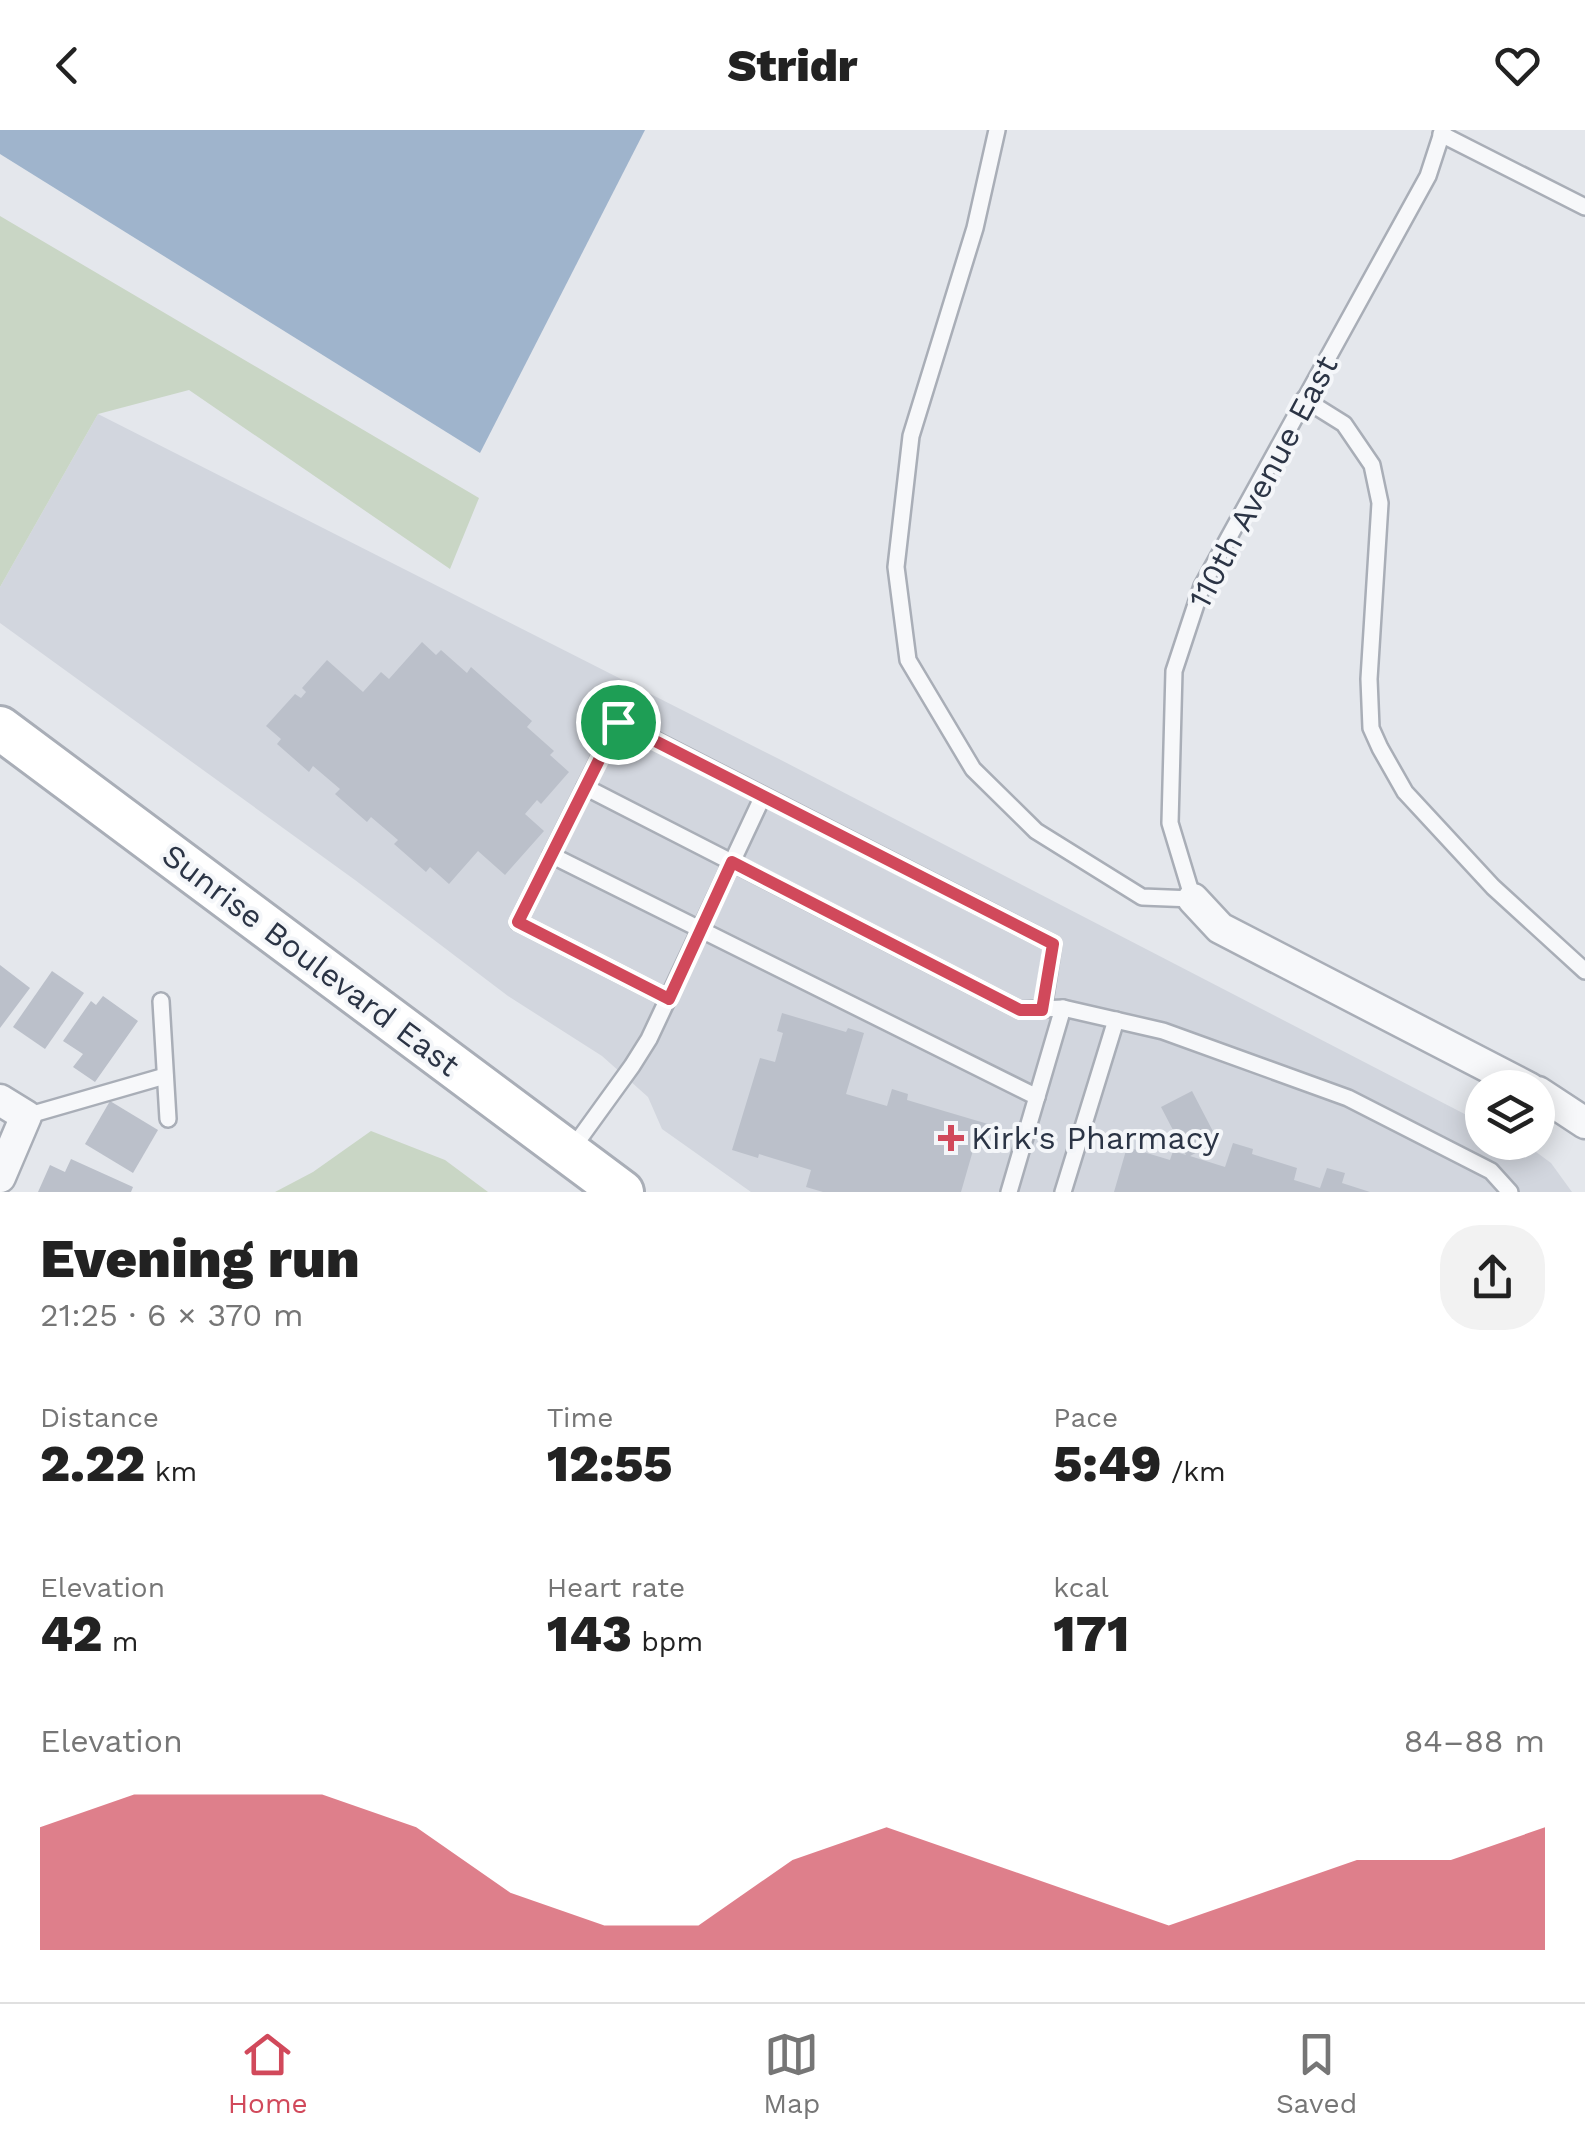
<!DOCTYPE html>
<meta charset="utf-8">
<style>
body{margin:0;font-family:"Work Sans",sans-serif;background:#f2f2f2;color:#222;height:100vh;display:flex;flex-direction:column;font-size:38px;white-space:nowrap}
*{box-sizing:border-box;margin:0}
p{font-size:32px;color:#767676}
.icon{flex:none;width:55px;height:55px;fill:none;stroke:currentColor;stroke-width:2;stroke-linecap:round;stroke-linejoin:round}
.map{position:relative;height:1062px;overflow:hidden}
.sheet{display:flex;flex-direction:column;background:#fff;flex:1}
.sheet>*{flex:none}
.fabs{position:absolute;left:1465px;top:940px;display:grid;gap:20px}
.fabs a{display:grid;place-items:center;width:90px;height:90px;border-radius:50%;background:#fff;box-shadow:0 5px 25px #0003;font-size:50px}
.pin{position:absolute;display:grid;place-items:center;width:85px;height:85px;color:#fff;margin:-42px;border:5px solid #fff;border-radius:50%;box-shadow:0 2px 10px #0007}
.round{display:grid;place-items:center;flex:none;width:105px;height:105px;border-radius:40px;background:#f2f2f2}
.headline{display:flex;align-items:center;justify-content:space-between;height:170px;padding:0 40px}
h1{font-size:55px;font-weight:800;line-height:75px}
.metrics{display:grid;grid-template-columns:repeat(3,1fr);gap:15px;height:170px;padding:10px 40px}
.metrics div{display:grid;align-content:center}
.metrics b{font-size:50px;font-weight:800}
.metrics small{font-size:28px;font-weight:400}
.metrics p{font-size:28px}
.chart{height:280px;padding:20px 40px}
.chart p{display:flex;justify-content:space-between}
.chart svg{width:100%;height:180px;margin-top:10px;fill:#d1495b;opacity:.7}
header{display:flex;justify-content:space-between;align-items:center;height:130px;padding:0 40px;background:#fff;font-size:45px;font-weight:800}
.tab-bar{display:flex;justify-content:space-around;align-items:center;height:140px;border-top:2px solid #e0e0e0;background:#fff;font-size:28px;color:#767676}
.tab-bar a{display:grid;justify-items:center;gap:5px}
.tab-bar .active{color:#d1495b}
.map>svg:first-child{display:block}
</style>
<header><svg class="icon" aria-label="back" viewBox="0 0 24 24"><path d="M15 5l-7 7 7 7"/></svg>Stridr<svg class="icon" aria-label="heart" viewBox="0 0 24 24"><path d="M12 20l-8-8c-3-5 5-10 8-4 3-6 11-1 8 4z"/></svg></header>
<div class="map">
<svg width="1585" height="1062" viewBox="0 0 1585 1062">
<rect width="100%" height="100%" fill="#e4e7ec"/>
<path fill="#d2d6de" d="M98,284L779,629L1482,993V1012L1524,1013L1551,1033L1572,1062H751L662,999L648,967L602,926L508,866L355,750L0,493V457Z"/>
<g fill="#c9d6c5">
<path d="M0,86L479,368L450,439L189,260L98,284L0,457Z"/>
<path d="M371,1001L445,1030L488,1062H275L313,1042Z"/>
</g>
<path fill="#9fb4cc" d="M0,0H645L480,323L0,24Z"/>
<g fill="#bbc0ca">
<path d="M422,512L436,525L441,520L467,543L471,537L532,591L527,597L554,621L550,625L569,642L541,674L537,670L525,684L544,701L505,745L478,721L449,754L430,737L426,742L394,714L398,710L371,687L367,692L335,664L340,659L313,636L309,642L277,614L281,609L266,596L295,564L301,568L306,562L302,558L327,530L363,562L381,542L389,549Z"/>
<path d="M0,835L30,858L0,898Z"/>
<path d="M52,841L84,863L45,919L13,897Z"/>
<path d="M103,866L138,891L95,952L73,937L83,924L63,911L91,871L96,875Z"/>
<path d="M782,883L846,902L848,898L864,903L846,964L887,976L892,959L908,964L907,970L988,994L982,1012L976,1010L961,1062H823L806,1057L811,1040L759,1024L758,1028L732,1020L760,928L775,932L783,903L777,901Z"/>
<path d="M1192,961L1218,1011L1190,1026L1225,1037L1233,1013L1253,1019L1252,1024L1297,1038L1294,1050L1320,1058L1327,1038L1345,1043L1342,1053L1370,1062H1114L1127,1017L1170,1030L1173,1021L1186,1025L1161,977Z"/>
<path d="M110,971L158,1000L133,1043L85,1014Z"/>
<path d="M71,1029L133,1057L131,1062H38L50,1035L65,1042Z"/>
</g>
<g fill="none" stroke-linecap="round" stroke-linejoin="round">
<defs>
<g id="service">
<path d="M997,0L975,98L911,306L896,437L908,530L973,639L1036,701L1142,767L1193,769L1170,693L1174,541L1202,456L1428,46L1443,0"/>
<path d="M1441,4L1585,77"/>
<path d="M1304,269L1344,294L1372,335L1380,373L1369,549L1371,598L1380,618L1405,662L1493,757L1585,841"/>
<path d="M585,657L1020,880L1063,878L1163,901L1348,968L1491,1041L1510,1062"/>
<path d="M551,725L1037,967"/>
<path d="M669,869L518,792L618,591L1053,814L1043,879"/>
<path d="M161,871L168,989"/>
<path d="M26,986L165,946"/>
<path d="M572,1019L632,936L649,909L763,666"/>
<path d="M1009,1062L1063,878"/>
<path d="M1063,1062L1116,890"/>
</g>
<g id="minor">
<path d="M1193,769L1220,798L1529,958"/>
<path d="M1538,962L1585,993"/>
<path d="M0,970L26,986L0,1047"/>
</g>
<path id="secondary" d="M0,598L622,1062"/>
</defs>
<use href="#service" stroke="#a9aeb7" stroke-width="20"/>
<use href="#minor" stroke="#a9aeb7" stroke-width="35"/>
<use href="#secondary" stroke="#a9aeb7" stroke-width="48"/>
<use href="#service" stroke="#f7f8fa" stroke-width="15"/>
<use href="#minor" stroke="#f7f8fa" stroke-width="30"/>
<use href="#secondary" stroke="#fff" stroke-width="42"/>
</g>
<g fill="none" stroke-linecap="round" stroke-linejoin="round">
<defs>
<path id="route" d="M618,592L1053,814L1042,880H1020L732,732L669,869L518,792Z"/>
</defs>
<use href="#route" stroke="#fff" stroke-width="20"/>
<use href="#route" stroke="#d1495b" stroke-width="12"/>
</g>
<path fill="#d1495b" stroke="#f4f6f9" stroke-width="4" d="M946 993h10v10h10v10h-10v10h-10v-10h-10v-10h10z"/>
<g text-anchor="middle" stroke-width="8" stroke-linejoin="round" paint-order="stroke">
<g font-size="32" fill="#2b3445" stroke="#f4f6f9">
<text transform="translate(1263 352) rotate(-62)" y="11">110th Avenue East</text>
<text transform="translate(311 830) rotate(37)" y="11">Sunrise Boulevard East</text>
</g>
<g font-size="32" fill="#2b3445" stroke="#f4f6f9" text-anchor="start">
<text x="971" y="1019">Kirk's Pharmacy</text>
</g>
</g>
</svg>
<div class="fabs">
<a><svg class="icon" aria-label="layers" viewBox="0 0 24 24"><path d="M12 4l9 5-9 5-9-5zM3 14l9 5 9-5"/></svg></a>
</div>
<div class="pin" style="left:618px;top:592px;background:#1e9e55"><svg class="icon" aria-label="arrive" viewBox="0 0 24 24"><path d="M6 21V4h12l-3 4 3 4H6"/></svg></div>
</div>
<section class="sheet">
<div class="headline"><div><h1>Evening run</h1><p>21:25 · 6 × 370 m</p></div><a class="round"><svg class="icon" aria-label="share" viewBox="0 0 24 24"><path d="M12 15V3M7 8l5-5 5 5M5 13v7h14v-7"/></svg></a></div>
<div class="metrics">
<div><p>Distance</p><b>2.22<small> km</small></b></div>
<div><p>Time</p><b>12:55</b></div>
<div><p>Pace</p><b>5:49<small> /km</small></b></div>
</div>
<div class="metrics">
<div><p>Elevation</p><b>42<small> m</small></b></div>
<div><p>Heart rate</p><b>143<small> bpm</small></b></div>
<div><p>kcal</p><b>171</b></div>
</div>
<div class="chart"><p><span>Elevation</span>84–88 m</p>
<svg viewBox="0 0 160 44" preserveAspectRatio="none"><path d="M0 44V14L10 6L20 6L30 6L40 14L50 30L60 38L70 38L80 22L90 14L100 22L110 30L120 38L130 30L140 22L150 22L160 14V44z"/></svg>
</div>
</section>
<nav class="tab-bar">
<a class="active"><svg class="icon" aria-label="home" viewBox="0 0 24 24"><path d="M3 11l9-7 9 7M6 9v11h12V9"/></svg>Home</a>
<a><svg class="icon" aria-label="map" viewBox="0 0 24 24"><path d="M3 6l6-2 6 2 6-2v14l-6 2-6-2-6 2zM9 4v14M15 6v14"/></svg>Map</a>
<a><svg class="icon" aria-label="saved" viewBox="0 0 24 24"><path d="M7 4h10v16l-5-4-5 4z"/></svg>Saved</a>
</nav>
